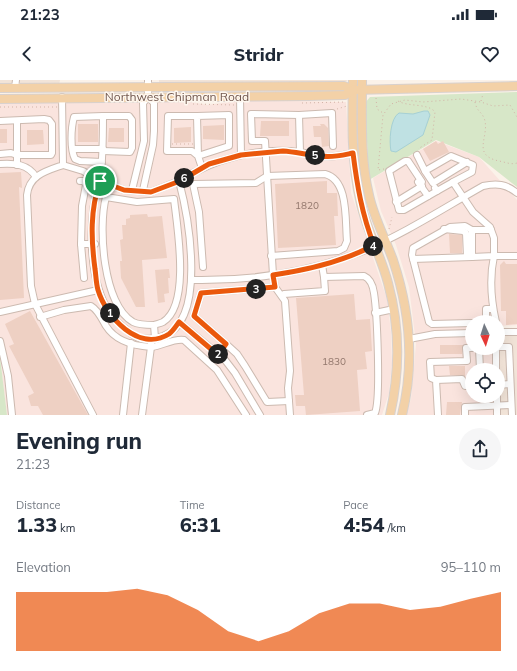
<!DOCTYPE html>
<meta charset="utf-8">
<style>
body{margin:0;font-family:Mulish,sans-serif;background:#f6f6f7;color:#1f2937;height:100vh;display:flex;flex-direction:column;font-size:15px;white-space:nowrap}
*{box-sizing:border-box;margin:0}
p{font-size:13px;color:#747a83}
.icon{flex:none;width:22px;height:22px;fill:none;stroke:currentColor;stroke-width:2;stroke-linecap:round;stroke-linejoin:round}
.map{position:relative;height:335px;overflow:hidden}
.sheet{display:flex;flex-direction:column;background:#fff;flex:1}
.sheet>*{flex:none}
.needle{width:26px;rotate:176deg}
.buttons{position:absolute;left:465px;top:235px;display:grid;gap:8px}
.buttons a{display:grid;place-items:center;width:40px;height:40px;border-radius:50%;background:#fff;box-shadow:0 4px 16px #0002;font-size:20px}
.pin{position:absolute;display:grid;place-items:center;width:34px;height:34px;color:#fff;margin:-17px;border:2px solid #fff;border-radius:50%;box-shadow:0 1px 4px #0007}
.km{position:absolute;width:20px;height:20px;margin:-10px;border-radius:50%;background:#222;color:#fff;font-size:11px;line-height:20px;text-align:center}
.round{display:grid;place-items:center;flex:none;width:42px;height:42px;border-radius:21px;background:#f6f6f7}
.overview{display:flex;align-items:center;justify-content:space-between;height:68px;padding:0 16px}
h1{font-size:22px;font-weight:800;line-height:30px}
.metrics{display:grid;grid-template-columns:repeat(3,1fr);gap:6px;height:68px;padding:4px 16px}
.metrics div{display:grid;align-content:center}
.metrics b{font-size:20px;font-weight:800}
.metrics small{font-size:11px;font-weight:400}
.metrics p{font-size:11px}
.chart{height:112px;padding:8px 16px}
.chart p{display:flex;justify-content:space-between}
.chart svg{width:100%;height:72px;margin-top:4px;fill:#ea580c;opacity:.7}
.status{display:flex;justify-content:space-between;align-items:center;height:28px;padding:0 20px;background:#fff;direction:ltr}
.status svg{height:11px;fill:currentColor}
header{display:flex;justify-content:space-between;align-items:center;height:52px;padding:0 16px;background:#fff;font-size:18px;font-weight:800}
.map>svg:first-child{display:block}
</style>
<div class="status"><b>21:23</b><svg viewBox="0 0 49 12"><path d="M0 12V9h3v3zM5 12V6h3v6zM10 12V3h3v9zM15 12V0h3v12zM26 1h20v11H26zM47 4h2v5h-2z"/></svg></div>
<header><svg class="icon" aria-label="back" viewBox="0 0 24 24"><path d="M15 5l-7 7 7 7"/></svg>Stridr<svg class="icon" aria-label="heart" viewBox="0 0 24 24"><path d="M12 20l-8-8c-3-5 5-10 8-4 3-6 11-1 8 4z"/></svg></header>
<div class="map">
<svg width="517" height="335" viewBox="0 0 517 335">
<rect width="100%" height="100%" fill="#fbf2e9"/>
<g fill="#f2e4d8">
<path d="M0,0H60L59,5H22L0,3Z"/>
<path d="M159,0H348L342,3L159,5Z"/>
<path d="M498,255H517V335H497Z"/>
</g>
<g fill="#fae4de">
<path d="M182,20L207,25L245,20L346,22L351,113L387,219L391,252L392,284L389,313L382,335H7L0,277V22Z"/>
<path d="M436,61L479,77L517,120V245L498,246V242H472V268H496L497,290H472V316H497L498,335H406L411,319L416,264L409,207L396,165L381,131L373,98Z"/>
</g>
<g fill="#d7e7c8">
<path d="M517,12V107L479,77L436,60L369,100L365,23L370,17Z"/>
<path d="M0,277L7,335H0Z"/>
</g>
<path fill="#bfe1e3" stroke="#a6d0d4" d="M424,31H428L430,35L423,55L396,72L391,71C389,62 390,38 399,33L413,34Z"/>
<g fill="#eed0c3">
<path d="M261,41H289V56H260Z"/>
<rect x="78" y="44" width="20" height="18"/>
<path d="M320,44H324L328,48L329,66L322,67L321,57H314L313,46H321Z"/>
<path d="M224,45V60L203,59V46Z"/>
<path d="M191,47V62L174,63V48Z"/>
<path d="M109,48H124V62H108Z"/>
<rect x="0" y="49" width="7" height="14"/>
<path d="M27,50H43L44,64L27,65Z"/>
<path d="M436,61L438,64L443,61L449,72L430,81L423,69Z"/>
<path d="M21,92L22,108L19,107L24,218L0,220V93Z"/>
<path d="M327,101V113H337L338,136H334L336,165L278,168L275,104Z"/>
<path d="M147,134L148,137L162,136L167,178L142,180L145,227H136L121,198L120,181H122L120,160L123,159L122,145H126V139L130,138V135Z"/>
<path d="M449,154L462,155V173H450Z"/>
<path d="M504,181L506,184H517V244L506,245V231H501L500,185Z"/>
<path d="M169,189L170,198H168L169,213L164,214L165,222L158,223L155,190Z"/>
<path d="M354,214L356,240L370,239L372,271L365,272L367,289L357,290L360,331L306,335L305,326H296L295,315H304L296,218Z"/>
<path d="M30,231L88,335H43L38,326H31L28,316L34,313L9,266L14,264L5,244Z"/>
<path d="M440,265H463L462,274H440Z"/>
<path d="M449,286H465V296L450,295Z"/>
<path d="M447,322H462L460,335H446Z"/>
</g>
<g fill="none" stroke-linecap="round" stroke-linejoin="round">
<defs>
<g id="minor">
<path d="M15,8L16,0"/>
<path d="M62,17L63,85C46,91 29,95 27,115L31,206L35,224L93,335"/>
<path d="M240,17L241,75"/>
<path d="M299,35L332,33L333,66"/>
<path d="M103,36H129L132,40V68L130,72L103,71"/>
<path d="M197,36H168L167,71H192L198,76L229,66V35L197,36L198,76L202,88"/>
<path d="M0,41L44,39L49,40L52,44V73L51,75H17V85"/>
<path d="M73,69H103"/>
<path d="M0,74L11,73L17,75V41"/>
<path d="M417,75L425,91"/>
<path d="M102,82L80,81L75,79C70,69 71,48 74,37L103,36C103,58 103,79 100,101L124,110L151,112L179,101"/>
<path d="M467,82L433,103L425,91L451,76L473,85L472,92L453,102L473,132L490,147L494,158V176L472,177V150"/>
<path d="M0,84C14,83 28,84 36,97"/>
<path d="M63,85L83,91L100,101C87,138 88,202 111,235C114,239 118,243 122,246C127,250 133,256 139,258C147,260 156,258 163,256C208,240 188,135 179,101C214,79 257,67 299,72C306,73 313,75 320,76C331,78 342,75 353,73"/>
<path d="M80,101H84L86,105L82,126L81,164"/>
<path d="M418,102L428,116"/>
<path d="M421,104L422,102L408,81H405L389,91L399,130H404L437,111"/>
<path d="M435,108L437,111L453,102"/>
<path d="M132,110L144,61L143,23L148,17"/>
<path d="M143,110L153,65L154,51V23L148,17V0"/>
<path d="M396,122L422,106"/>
<path d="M444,149L463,151L466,153L467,177"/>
<path d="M413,179L472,177"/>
<path d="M322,185L324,197L364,196C371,199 373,206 374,213C377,232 381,318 375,333L367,335"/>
<path d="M203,187L199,132L193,104L256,103L267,96L325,94C349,100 345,141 347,161L344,168L338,171L271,176"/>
<path d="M84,198L81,164H95"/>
<path d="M192,200C250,201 308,193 363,171C404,154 444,128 483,106C497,103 506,104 517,113"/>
<path d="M282,216L284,214L325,211L324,197"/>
<path d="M0,232L98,210"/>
<path d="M375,233L394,229"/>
<path d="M40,237L64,230L91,226C98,230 102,239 106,246C116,262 135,266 151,267L142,335"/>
<path d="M179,242L225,280L235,293L260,335"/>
<path d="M483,242L486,239V229H492"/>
<path d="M496,242C491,220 489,199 494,176H517"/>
<path d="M472,243L432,244L429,242L412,175L413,168L450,147L465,146L472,150H491"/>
<path d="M154,245C157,244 161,243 163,242C191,225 177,146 174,119L137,122L106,117C98,147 103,225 133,242C139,245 147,245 154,245L155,258"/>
<path d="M498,252H517"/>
<path d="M409,259L435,254L472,253"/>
<path d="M0,261L8,296L12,335"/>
<path d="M151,264V267C162,266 174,258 184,260L217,290L246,335"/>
<path d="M226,264L194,236L201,213L275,207"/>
<path d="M498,267H509L512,335"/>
<path d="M479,268L480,290"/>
<path d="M496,268V290"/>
<path d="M218,275L226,264L237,274L245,286L267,322L289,321"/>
<path d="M436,300L462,299L465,306H472"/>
<path d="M498,305L510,304"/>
<path d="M497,316V335"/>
<path d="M123,335L131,263"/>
<path d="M290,335L288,308L290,291L285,221L275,207L273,195L265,61H252L251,34L299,35L300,72"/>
<path d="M438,335L436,300L431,298L430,282L467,281L466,268H472"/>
<path d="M465,335V327L511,325"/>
</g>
<g id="major">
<path d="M353,0C352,41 351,83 361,124C367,151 381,176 388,203C400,247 400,291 390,335"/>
<path d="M362,0C362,38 360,78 369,115C374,138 385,158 393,180C410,231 415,282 402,335"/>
<path d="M0,8L344,6L353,10L517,6"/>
<path d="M0,19L309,16L345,15L353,10"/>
</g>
</defs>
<use href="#minor" stroke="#ccbab0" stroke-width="8"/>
<use href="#major" stroke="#d8d1ce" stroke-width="10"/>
<g stroke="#d3b3a6" stroke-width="1" stroke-dasharray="1 3" stroke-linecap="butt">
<path d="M376,18L377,29L383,33"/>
<path d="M398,21C408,27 428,23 435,32L432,60L418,69"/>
<path d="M481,21L483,14"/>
<path d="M475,22C477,32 481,31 484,38C491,55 470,75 499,81C505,82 511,85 517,83"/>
<path d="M302,23L346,22"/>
<path d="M193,24L235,25"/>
<path d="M0,27H57"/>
<path d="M337,29L347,26"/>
<path d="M172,64H193"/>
<path d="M384,89L378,90L383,35L391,24L405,20L423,22L461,19L481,22L493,26L510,25L517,37"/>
<path d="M389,149L392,137"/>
</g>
<use href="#minor" stroke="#fff" stroke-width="6"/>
<use href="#major" stroke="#f3d1a7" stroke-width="8"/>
</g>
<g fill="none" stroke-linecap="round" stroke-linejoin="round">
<defs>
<path id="route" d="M283,71C296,72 308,75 321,76C332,78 343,75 353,73C357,105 362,135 374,165C343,182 307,190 273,195L275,207L201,213L194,236L226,264L218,275L179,242C176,246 173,251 169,254C139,273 106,237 98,210C96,203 96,195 95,189C91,159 90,130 100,101L124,110L151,112L180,101L209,84L241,75Z"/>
</defs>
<use href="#route" stroke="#fff" stroke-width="8"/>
<use href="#route" stroke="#ea580c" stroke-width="5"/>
</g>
<g text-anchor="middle" stroke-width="3" stroke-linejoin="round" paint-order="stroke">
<g font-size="10" fill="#92776c">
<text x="307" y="129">1820</text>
<text x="334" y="285">1830</text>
</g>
<g font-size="12" fill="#73594f" stroke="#fef7ef">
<text x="177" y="21">Northwest Chipman Road</text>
</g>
</g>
</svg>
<div class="buttons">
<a><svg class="needle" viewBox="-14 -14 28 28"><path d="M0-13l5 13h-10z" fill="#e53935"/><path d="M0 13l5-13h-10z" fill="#747a83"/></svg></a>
<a><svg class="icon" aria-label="locate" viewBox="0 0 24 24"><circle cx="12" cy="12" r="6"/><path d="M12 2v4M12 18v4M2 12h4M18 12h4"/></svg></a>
</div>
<div class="pin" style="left:100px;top:101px;background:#1e9e55"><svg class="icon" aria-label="arrive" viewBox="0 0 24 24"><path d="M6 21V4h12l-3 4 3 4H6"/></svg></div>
<b class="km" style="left:110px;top:233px">1</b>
<b class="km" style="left:218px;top:274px">2</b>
<b class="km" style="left:256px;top:209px">3</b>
<b class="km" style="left:373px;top:166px">4</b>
<b class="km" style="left:315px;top:75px">5</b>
<b class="km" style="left:184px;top:98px">6</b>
</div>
<section class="sheet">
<div class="overview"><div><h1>Evening run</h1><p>21:23</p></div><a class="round"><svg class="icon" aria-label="share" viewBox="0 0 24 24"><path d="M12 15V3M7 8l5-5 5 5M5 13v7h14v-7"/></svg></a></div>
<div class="metrics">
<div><p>Distance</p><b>1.33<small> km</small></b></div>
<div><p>Time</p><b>6:31</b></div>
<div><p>Pace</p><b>4:54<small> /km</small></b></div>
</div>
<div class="chart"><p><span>Elevation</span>95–110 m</p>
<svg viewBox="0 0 160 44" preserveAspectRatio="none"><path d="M0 44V8L10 8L20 8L30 8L40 6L50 10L60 19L70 32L80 38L90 32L100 21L110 15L120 15L130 19L140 17L150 12L160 8V44z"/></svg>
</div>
</section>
